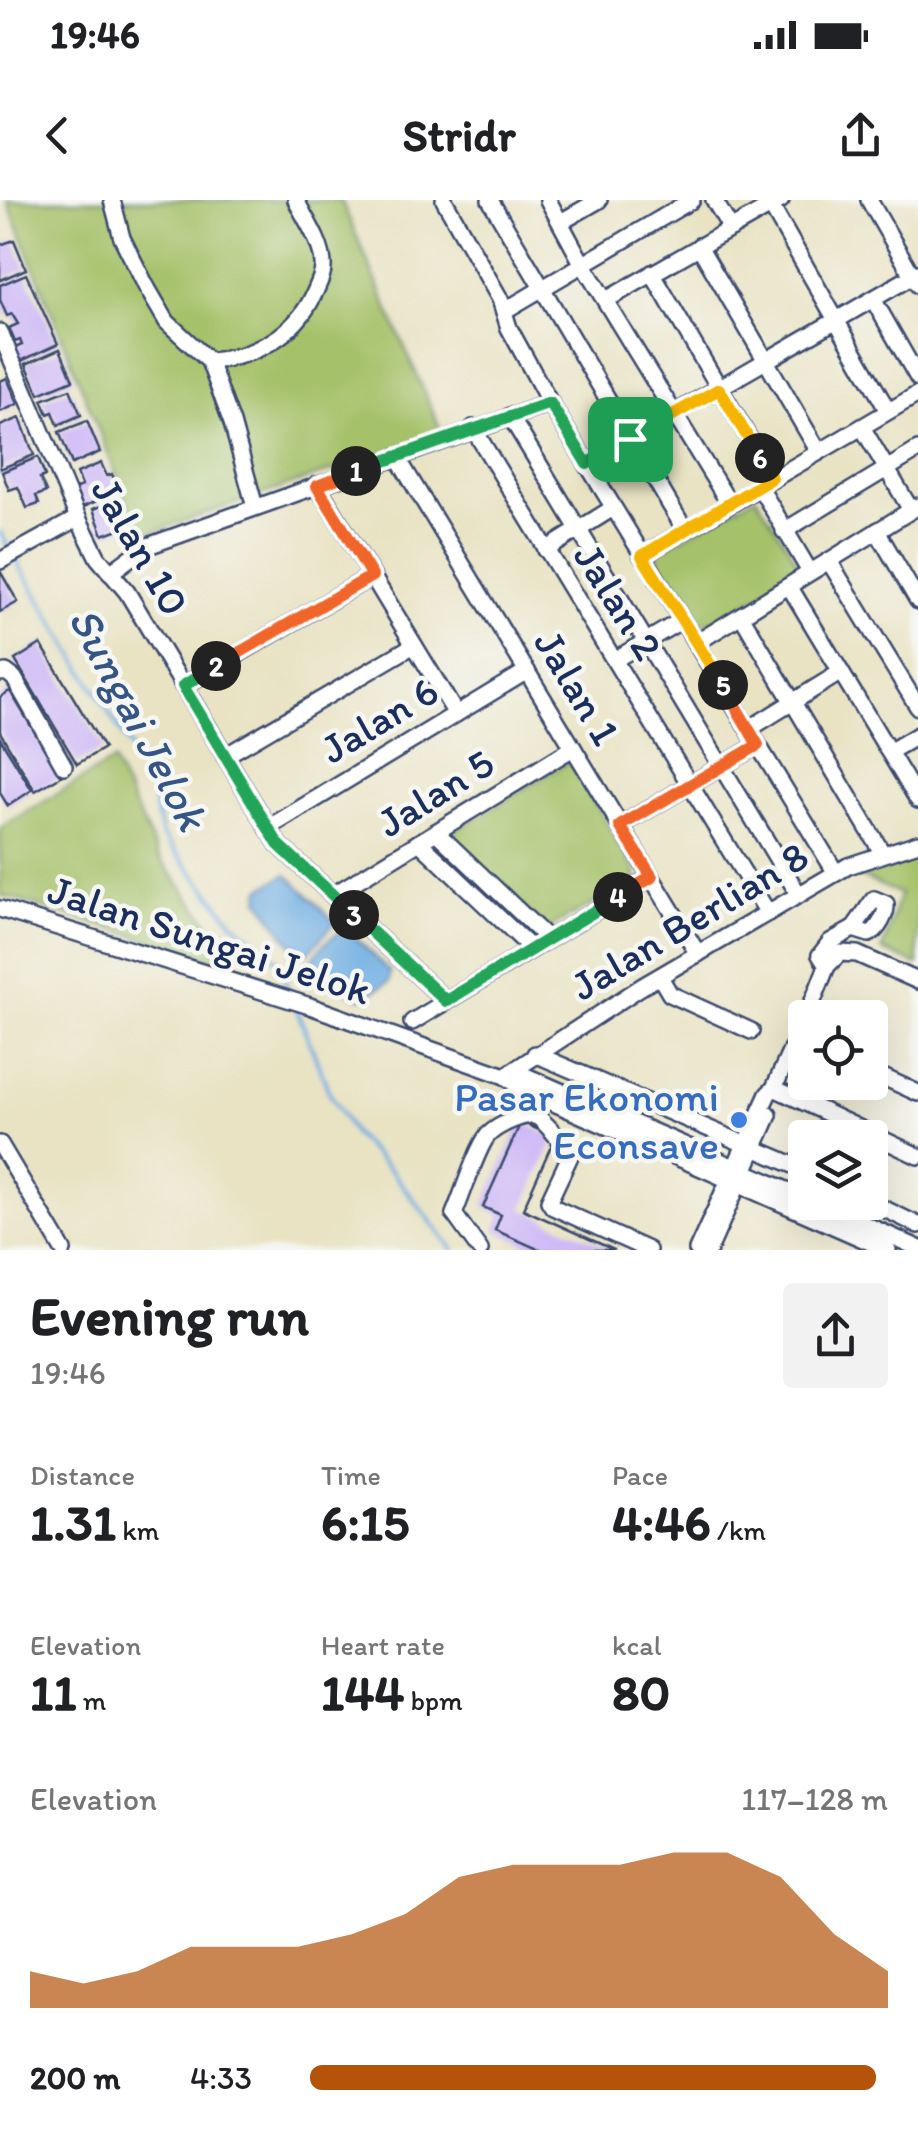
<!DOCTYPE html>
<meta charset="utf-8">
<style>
body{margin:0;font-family:Itim,sans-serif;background:#f2f2f2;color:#202124;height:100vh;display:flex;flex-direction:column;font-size:38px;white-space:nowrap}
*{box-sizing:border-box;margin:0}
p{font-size:32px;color:#757577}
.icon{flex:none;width:55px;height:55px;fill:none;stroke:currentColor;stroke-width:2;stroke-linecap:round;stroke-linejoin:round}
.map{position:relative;height:1050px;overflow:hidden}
.side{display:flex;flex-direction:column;background:#fff;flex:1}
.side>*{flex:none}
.tools{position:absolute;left:788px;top:800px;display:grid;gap:20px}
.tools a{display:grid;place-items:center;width:100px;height:100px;border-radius:10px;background:#fff;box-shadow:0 10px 40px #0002;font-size:50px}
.pin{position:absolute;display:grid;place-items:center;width:85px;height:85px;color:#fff;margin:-42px;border-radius:20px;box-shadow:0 5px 15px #0006}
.km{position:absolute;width:50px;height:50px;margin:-25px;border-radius:50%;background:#222;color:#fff;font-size:28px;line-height:50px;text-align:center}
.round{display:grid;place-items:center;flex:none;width:105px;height:105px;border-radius:10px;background:#f2f2f2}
.summary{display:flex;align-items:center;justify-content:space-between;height:170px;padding:0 30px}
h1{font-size:55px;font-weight:700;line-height:75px}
.stats{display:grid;grid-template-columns:repeat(3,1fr);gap:15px;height:170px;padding:10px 30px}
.stats div{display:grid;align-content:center}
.stats b{font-size:50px;font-weight:700}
.stats small{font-size:28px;font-weight:400}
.stats p{font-size:28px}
.chart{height:280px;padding:20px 30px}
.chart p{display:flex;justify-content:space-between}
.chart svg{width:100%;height:180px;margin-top:10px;fill:#b45309;opacity:.7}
ul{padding:0 30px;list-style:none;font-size:32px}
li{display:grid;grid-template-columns:160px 120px 1fr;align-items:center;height:75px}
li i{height:25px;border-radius:12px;background:#b45309}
.status{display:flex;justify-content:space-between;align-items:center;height:70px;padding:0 50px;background:#fff;direction:ltr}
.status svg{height:28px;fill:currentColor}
header{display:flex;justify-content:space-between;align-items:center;height:130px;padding:0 30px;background:#fff;font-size:45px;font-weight:700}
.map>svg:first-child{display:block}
</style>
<div class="status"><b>19:46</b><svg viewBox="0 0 49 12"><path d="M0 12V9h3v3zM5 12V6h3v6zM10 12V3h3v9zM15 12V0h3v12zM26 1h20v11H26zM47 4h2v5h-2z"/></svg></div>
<header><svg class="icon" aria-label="back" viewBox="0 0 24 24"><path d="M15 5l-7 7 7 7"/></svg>Stridr<svg class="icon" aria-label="share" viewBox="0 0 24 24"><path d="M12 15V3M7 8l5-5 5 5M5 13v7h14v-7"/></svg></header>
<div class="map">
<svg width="918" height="1050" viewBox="0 0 918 1050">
<rect width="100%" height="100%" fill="#f6f6f2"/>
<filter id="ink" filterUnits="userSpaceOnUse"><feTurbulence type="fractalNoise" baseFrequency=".01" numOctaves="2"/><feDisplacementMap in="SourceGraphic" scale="20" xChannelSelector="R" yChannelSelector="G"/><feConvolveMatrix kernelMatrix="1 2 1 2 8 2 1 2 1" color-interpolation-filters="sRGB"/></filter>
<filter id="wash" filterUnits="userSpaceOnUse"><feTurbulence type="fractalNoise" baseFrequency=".0048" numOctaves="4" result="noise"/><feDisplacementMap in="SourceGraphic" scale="40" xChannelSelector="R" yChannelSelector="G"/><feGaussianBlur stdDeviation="2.25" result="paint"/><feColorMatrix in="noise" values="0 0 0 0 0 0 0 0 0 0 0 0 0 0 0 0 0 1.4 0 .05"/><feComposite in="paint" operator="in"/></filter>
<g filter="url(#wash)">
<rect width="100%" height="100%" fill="#e9e3c4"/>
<g fill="#a5c169" stroke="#607864" stroke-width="2.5">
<path d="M7,0H341L442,233L141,336Z"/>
<path d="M756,296L802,369L720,420L697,425L657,363L659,351Z"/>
<path d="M113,561L159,657L234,757L233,761L229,764L0,695V628Z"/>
<path d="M570,561L637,673L634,681L546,730L446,636Z"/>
<path d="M918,655V765L882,750L900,694L855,674Z"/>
</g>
<g fill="#6faee2" stroke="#456ea0" stroke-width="2.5">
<path d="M287,674L335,722L308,753L298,754L259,699L261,689Z"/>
<path d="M348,730L390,772L389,782L362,798L311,774C307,757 331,733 348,730Z"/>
</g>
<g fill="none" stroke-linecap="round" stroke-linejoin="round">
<g stroke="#6faee2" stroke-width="4">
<path d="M0,332L10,349"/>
<path d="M15,358L148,577L162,635L234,723L277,760L291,796"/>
<path d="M295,805L329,892L353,933L393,973L453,1050"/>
</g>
</g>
<g id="blocks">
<g fill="#cbb4f7">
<path d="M14,40L26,69L0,80V45Z"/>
<path d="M26,74L58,144L21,161L15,148L22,145L20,140L15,142L9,128L18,124L12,114L7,116L0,100V85Z"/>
<path d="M60,149L73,180L39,194L26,164Z"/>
<path d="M7,178L18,204L0,212V181Z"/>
<path d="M70,189L81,215L58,225L53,212L48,214L42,200Z"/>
<path d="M20,218L34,255L0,269V226Z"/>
<path d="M87,221L100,252L72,264L59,232Z"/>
<path d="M38,257L45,276L40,278L46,292L36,296L39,304L27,308L18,287L9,290L2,272Z"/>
<path d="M101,263L107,276L112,274L119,291L83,307L75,289L82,286L77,273Z"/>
<path d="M116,300L127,326L103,335L93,309Z"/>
<path d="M0,371L18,402L0,412Z"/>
<path d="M41,444L104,548L77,564L15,460Z"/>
<path d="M10,491L61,576L35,591L0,532V497Z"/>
<path d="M0,538L32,590L8,606L0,593Z"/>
<path d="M521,922L555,937L523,1009L614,1050H540L495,1030L501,1015L483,1007Z"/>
</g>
</g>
</g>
<g filter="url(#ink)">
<use href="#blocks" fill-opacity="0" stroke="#3a4a6d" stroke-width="2.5"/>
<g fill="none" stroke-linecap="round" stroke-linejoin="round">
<defs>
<g id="minor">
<path d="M112,0L122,38L146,86L167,122L209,161L232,223L255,307"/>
<path d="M444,0L500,99L509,128L550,203L836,673"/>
<path d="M490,0L685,330"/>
<path d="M548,0L582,63L729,303"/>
<path d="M714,0L731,29"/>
<path d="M869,0L918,85"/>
<path d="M771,6L888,211"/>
<path d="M561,22L599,0"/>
<path d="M699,46L819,252"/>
<path d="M652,73L772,278"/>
<path d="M873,99L918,178"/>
<path d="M606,100L781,0"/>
<path d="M504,111L692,0"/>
<path d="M0,132L78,318L98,358L127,392L278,644L446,801"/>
<path d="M209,161C253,158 296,135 314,94C318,85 324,74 323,64C322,42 305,19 296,0"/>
<path d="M510,216L799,695"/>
<path d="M862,227L911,310"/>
<path d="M473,228L768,713"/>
<path d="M397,257L698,754"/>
<path d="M587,264L918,73"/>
<path d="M317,285L456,514"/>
<path d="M759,286L810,372"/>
<path d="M784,331L918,250"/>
<path d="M877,331L918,401"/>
<path d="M546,350L613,308"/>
<path d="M642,356L918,194"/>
<path d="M0,361L78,318"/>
<path d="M829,361L918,507"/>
<path d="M110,373L145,347L550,203"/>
<path d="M789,386L918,600"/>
<path d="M741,415L883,654"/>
<path d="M696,443L918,306"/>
<path d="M616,459L682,420"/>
<path d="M0,473L6,472L14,478L64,566"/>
<path d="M183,486L372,376"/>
<path d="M749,529L841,472"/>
<path d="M889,552L918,535"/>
<path d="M225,556L414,445"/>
<path d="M620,626L758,545"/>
<path d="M268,628L527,471"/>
<path d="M436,632L548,739"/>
<path d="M419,642L532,749"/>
<path d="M333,695L573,548"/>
<path d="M0,709L310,806L505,876L522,889L888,1050"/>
<path d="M827,766L820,755L830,742L853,729L874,699L886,704C887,713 878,731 869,734L853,729"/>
<path d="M660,777L670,794L751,831"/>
<path d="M806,818L827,766L840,753L857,754L918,781"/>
<path d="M412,822L651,677"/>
<path d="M535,854L805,970"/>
<path d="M870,871L918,893"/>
<path d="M505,876L641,787L848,666L918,643"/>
<path d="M511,879L526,876L805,998"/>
<path d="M774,888L918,956"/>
<path d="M0,944L63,1050"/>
<path d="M815,1002L918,1048"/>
<path d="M870,1002L918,1025"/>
<path d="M480,1050L454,1014C462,996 477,948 488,935C497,926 526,911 537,917C544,920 561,942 569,950L570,956L549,1001L553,1007L648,1050"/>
<path d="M697,1050L768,894L774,888L805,819"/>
<path d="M709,1050L769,915"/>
</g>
</defs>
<use href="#minor" stroke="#3a4a6d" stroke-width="20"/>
<use href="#minor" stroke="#fff" stroke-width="15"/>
</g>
</g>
<g fill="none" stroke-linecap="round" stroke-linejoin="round" filter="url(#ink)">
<defs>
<path id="split-1" d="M356,271L550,203L587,264L630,239"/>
<path id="split-2" d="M216,466L372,376L317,286L356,271"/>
<path id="split-3" d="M216,466L183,486L278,644L354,715"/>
<path id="split-4" d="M354,715L446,801L618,697"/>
<path id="split-5" d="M618,697L652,677L620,626L758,545L723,485"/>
<path id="split-6" d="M723,485L642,356L772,278L760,258"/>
<path id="split-7" d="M630,239L719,189L760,258"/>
</defs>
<use href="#split-1" stroke="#fff" stroke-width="20"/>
<use href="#split-2" stroke="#fff" stroke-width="20"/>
<use href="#split-3" stroke="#fff" stroke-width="20"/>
<use href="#split-4" stroke="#fff" stroke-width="20"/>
<use href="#split-5" stroke="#fff" stroke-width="20"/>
<use href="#split-6" stroke="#fff" stroke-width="20"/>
<use href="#split-7" stroke="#fff" stroke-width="20"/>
<use href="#split-1" stroke="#22a559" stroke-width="12"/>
<use href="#split-2" stroke="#f0652b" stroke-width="12"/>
<use href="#split-3" stroke="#22a559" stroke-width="12"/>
<use href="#split-4" stroke="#22a559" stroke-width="12"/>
<use href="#split-5" stroke="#f0652b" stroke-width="12"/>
<use href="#split-6" stroke="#f5b400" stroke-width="12"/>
<use href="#split-7" stroke="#f5b400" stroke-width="12"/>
</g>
<circle fill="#3f7fe0" stroke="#f6f6f2" stroke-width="4" cx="739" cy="920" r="10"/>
<g text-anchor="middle" stroke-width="9" stroke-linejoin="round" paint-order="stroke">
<g font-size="42" fill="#1b2f5e" stroke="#f6f6f2">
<text transform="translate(141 346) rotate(60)" y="15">Jalan 10</text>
<text transform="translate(619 401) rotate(58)" y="15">Jalan 2</text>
<text transform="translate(578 487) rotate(59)" y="15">Jalan 1</text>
<text transform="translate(379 519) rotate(-31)" y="15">Jalan 6</text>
<text transform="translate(435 592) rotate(-32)" y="15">Jalan 5</text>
<text transform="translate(689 720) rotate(-31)" y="15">Jalan Berlian 8</text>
<text transform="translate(210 739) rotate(18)" y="15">Jalan Sungai Jelok</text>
</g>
<g font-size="42" fill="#366cbe" stroke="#f6f6f2" text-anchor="end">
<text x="719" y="911">Pasar Ekonomi<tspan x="719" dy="48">Econsave</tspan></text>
</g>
<g font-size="45" font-style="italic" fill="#345586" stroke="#f6f6f2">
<text transform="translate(139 518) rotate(62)" y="16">Sungai Jelok</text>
</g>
</g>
</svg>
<div class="tools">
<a><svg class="icon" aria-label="locate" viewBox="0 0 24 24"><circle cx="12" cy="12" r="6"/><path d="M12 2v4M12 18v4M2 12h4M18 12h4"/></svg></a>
<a><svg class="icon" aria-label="layers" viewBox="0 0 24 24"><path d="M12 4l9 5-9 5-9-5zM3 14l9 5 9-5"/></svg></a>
</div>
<div class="pin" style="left:630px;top:239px;background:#1e9e55"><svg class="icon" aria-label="arrive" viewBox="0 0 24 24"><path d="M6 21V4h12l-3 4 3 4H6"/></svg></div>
<b class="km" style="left:356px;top:271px">1</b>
<b class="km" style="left:216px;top:466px">2</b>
<b class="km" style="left:354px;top:715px">3</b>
<b class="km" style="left:618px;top:697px">4</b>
<b class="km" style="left:723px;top:485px">5</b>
<b class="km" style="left:760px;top:258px">6</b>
</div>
<section class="side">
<div class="summary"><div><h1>Evening run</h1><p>19:46</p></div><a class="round"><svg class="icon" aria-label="share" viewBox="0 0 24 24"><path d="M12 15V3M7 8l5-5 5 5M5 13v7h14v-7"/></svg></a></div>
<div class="stats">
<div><p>Distance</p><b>1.31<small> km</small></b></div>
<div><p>Time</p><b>6:15</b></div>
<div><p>Pace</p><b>4:46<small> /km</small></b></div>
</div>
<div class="stats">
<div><p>Elevation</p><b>11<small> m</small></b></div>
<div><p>Heart rate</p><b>144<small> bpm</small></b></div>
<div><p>kcal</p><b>80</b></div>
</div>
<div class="chart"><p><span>Elevation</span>117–128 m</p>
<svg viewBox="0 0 160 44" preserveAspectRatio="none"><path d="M0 44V35L10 38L20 35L30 29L40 29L50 29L60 26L70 21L80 12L90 9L100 9L110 9L120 6L130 6L140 12L150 26L160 35V44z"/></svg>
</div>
<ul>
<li><b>200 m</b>4:33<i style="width:98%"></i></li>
</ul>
</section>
